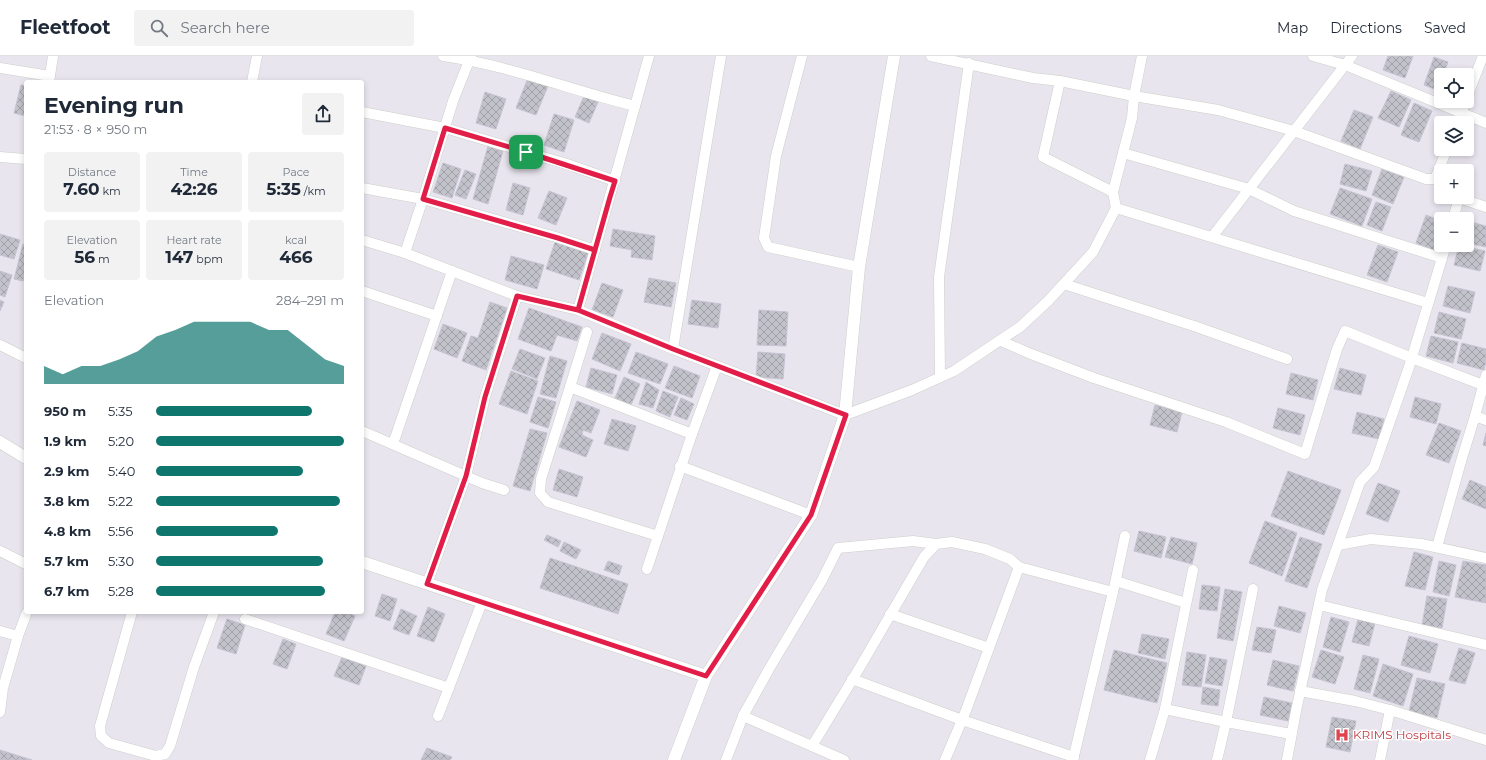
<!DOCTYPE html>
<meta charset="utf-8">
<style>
body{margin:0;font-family:Montserrat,sans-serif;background:#f2f2f3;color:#1f2937;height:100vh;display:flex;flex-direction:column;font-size:15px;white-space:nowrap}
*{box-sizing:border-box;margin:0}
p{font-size:13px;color:#747a83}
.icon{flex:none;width:22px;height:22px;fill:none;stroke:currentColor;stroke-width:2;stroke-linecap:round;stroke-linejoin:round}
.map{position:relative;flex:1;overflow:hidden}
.details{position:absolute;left:24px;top:24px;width:340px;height:534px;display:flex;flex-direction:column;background:#fff;border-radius:4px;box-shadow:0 2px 6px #0003}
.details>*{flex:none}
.fabs{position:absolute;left:1434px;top:12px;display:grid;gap:8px}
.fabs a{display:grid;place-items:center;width:40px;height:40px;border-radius:4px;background:#fff;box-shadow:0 2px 6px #0003;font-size:20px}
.pin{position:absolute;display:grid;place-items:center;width:34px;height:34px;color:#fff;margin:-17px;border-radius:8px;box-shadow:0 2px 6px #0006}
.round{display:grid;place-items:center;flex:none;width:42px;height:42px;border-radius:4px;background:#f2f2f3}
.head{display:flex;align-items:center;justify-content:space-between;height:68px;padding:0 20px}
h1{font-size:22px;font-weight:700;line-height:30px}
.stats{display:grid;grid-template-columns:repeat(3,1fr);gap:6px;height:68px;padding:4px 20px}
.stats div{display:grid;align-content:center;border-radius:4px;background:#f2f2f3;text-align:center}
.stats b{font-size:17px;font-weight:700}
.stats small{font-size:11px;font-weight:400}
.stats p{font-size:11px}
.chart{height:112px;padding:8px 20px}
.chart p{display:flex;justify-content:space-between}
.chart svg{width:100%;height:72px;margin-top:4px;fill:#0f766e;opacity:.7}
ul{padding:0 20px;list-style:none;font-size:13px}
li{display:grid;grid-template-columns:64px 48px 1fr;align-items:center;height:30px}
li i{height:10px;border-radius:5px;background:#0f766e}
header{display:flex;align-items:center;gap:24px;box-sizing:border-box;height:56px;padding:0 20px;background:#fff;border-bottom:1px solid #e0e1e3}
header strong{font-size:19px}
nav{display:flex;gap:22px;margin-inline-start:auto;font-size:14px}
.search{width:280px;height:36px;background:#f2f2f3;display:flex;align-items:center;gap:10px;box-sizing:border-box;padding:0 14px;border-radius:4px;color:#747a83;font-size:15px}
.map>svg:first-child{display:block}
</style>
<header>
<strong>Fleetfoot</strong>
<div class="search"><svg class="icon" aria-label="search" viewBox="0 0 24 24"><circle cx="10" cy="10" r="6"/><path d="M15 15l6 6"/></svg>Search here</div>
<nav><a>Map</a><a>Directions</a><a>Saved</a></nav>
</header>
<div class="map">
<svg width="1486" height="704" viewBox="0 0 1486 704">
<defs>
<pattern id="building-cross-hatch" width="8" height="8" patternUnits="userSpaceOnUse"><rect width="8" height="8" fill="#c2c2ca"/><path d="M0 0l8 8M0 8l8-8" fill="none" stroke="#a1a1a7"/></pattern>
</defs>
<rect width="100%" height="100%" fill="#e8e5ef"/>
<g fill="url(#building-cross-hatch)" stroke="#c7c3d3">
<path d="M1388,0H1413L1405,22L1383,14Z"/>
<path d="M1434,1L1448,6L1443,19H1441V24L1437,34L1424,29Z"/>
<path d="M528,22L548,30L536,59L516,52Z"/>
<path d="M21,29L26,30V60L14,57Z"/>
<path d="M1391,35L1411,44L1399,71L1378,62Z"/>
<path d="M485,36L506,43L496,73L476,67Z"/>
<path d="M584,40L598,46L589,67L575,61Z"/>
<path d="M1414,47L1432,55L1419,86L1401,79Z"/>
<path d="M1354,54L1373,61L1360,93L1341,85Z"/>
<path d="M554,58L574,64L564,96L544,89Z"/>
<path d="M488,90L503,95L488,148L473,143Z"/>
<path d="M443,107L461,113L452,142L433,136Z"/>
<path d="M1345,108L1372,115L1366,135L1340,128Z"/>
<path d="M1382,113L1404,121L1393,148L1372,139Z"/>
<path d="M465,114L476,118L466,143L455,139Z"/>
<path d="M513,127L530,132L523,159L506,154Z"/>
<path d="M1340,132L1372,143L1362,170L1330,158Z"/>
<path d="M549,135L567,142L556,169L538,162Z"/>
<path d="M1376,146L1391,151L1382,175L1367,169Z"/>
<path d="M1426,159L1441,165V179L1435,195L1416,187Z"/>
<path d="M1467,165L1486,170V191L1467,187Z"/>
<path d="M613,173L655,180L652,204L631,201L632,194L610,190Z"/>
<path d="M0,178L20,184L14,203L0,199Z"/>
<path d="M555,186L588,197L579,224L546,213Z"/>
<path d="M23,188L26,189V214L23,225L14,223Z"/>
<path d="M1378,189L1398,196L1387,226L1367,219Z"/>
<path d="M1459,189L1485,195L1480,215L1454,209Z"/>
<path d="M511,200L544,209L537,233L505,224Z"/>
<path d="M0,215L12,219L5,241L0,239Z"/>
<path d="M649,222L676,227L671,251L644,246Z"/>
<path d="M602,227L623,234L613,261L592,254Z"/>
<path d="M1448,230L1475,236L1470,257L1443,250Z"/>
<path d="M0,244L4,246L0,255Z"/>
<path d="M692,244L721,248L718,272L688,268Z"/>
<path d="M490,246L507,252L486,314L462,305L471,280L478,282Z"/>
<path d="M529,252L582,271L577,285L557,279L551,295L518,283Z"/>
<path d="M759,254L788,256L786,290L757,289Z"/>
<path d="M1439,256L1466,263L1461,283L1434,277Z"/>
<path d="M443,268L467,277L457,302L434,293Z"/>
<path d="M602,277L631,288L620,315L592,303Z"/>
<path d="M1431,280L1458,286L1453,307L1426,300Z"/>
<path d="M1462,287L1486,293V305L1484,314L1457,307Z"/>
<path d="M520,293L545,302L537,323L512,313Z"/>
<path d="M636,296L668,308L660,328L628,317Z"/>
<path d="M758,296L785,298L783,323L756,321Z"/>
<path d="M550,300L567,305L556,342L540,338Z"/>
<path d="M674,310L700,320L692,342L665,332Z"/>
<path d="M591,312L617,319L612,338L586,331Z"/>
<path d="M1340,312L1366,319L1361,339L1334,333Z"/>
<path d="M511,315L538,325L527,358L499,348Z"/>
<path d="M1291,317L1318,324L1313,344L1286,338Z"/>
<path d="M624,321L640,328L631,349L615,342Z"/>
<path d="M646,326L659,334L653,352L639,348Z"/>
<path d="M663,335L678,341L670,361L656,355Z"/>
<path d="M538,341L556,346L548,372L530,366Z"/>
<path d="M1415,341L1441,348L1436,368L1410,361Z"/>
<path d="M681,342L694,348L687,364L674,359Z"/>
<path d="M577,345L600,354L591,377L583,374L582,379L593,384L586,401L559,391Z"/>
<path d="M1155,349L1182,356L1177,376L1150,369Z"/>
<path d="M1278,352L1305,359L1300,379L1273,372Z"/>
<path d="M1357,356L1384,363L1379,383L1352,377Z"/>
<path d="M612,363L636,370L628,395L604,388Z"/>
<path d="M1439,367L1461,375L1449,407L1426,399Z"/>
<path d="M530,373L547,377L530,435L513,430Z"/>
<path d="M1486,377V390L1483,389Z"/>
<path d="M559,413L583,421L577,441L553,434Z"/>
<path d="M1288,415L1341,434L1324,479L1271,460Z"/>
<path d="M1470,424L1486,431V453L1462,443Z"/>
<path d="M1378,427L1400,435L1388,466L1366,458Z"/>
<path d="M1265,465L1297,477L1282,520L1249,507Z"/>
<path d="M1139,475L1166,481L1161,502L1134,495Z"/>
<path d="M547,479L561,485L558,491L544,484Z"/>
<path d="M1171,481L1197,487L1192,508L1165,501Z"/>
<path d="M1300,481L1322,488L1307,532L1285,525Z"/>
<path d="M564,486L581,494L576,503L560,495Z"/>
<path d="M1414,496L1433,501L1425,534L1405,530Z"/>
<path d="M550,502L628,528L618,558L540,532Z"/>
<path d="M608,505L622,510L619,519L604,514Z"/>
<path d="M1439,505L1456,509L1449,540L1433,536Z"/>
<path d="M1463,505L1486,509V547L1455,541Z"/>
<path d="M1202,529L1220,531L1217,555L1199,553Z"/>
<path d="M1225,533L1242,536L1233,585L1217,582Z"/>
<path d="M382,538L397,543L390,565L375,560Z"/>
<path d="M1427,540L1447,543L1442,572L1422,569Z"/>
<path d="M1279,550L1306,557L1300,577L1274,570Z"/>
<path d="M428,551L445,558L434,586L417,580Z"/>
<path d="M401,553L417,560L409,579L393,573Z"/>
<path d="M335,556H345L355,560L344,585L326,578Z"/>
<path d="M1331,561L1349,566L1340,596L1323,591Z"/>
<path d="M227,563L245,569L236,598L217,592Z"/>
<path d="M1358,563L1375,567L1369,590L1352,586Z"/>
<path d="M1257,571L1276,574L1271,597L1252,594Z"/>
<path d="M1142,578L1169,583L1165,603L1138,597Z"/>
<path d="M1409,580L1438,588L1430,617L1401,609Z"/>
<path d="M283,583L296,588L287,613L273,608Z"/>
<path d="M1459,592L1475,597L1465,628L1449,624Z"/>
<path d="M1114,594L1167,607L1157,647L1104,634Z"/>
<path d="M1321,594L1344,601L1335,628L1312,621Z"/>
<path d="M1187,596L1206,599L1201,631L1182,629Z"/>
<path d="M1363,599L1379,603L1370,637L1354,633Z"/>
<path d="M342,601L366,610L359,629L334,620Z"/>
<path d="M1210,601L1227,604L1222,630L1205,627Z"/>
<path d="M1273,604L1299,610L1293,635L1267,629Z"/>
<path d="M1383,608L1413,618L1403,650L1373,640Z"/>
<path d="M1417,622L1445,628L1437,662L1409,655Z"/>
<path d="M1203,631L1220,634L1218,650L1201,648Z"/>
<path d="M1264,641L1292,647L1288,665L1260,659Z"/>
<path d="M1332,661L1356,665L1350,696L1326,691Z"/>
<path d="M427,692L452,701L450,704H421Z"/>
<path d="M0,694L32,704H0Z"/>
</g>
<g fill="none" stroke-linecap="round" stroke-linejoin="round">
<defs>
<g id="minor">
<path d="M443,0C508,9 570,34 635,50"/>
<path d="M802,0L776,100L764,182L768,191L859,211"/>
<path d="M931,0L1033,22L1060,25L1043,101L1113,136"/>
<path d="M1313,0L1345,9L1486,67"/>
<path d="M0,12L50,20"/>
<path d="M1060,25L1134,40L1218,54L1294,75L1426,123H1435L1441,127"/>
<path d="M49,26L53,0"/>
<path d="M252,26L257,0"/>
<path d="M1467,41L1483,0"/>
<path d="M362,56L445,72L567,108L615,125"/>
<path d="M1457,67L1466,45"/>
<path d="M1123,97L1249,133L1294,155L1442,202"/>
<path d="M0,101L26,103"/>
<path d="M1435,123L1447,93"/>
<path d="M362,132L423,143L559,182L595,194"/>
<path d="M1116,152L1113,136L1132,62L1134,40L1142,0"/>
<path d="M1453,163L1459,142L1486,151"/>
<path d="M1212,181L1352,0"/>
<path d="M362,184L405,197L517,240L578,254L673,293L845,359L912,334L954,315L1020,271L1048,245L1093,196L1116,152L1428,247"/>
<path d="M405,197L423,143L453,45L471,0"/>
<path d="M1064,228L1194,270L1287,303"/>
<path d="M362,235L437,260"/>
<path d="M578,254L649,0"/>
<path d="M587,276L570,331L692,378L647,513"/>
<path d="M1001,285L1031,298L1094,322L1226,366L1305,398L1337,293L1345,275L1412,302L1483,329"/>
<path d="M0,289L26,302"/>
<path d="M673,293L721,0"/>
<path d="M1486,319L1475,360L1486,364"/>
<path d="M940,321L939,221L969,7"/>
<path d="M570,331L541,423L540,437L548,446L658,480"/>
<path d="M362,375L482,427L504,434"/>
<path d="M692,378L717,310"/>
<path d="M393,388L452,215"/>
<path d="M680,410L811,459"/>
<path d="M1338,489L1371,483L1421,488L1486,502"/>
<path d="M1437,491L1462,402L1475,360"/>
<path d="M0,495L26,508"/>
<path d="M1019,511L1113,536L1073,704"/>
<path d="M1116,525L1186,547"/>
<path d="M427,528L466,420L485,341L517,240"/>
<path d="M1114,532L1125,480"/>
<path d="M1319,549L1486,589"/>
<path d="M132,556L100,670L101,680L109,687L156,700L165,698L170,690L194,611L214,556"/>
<path d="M890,558L989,592"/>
<path d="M245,563L449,632"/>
<path d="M0,575L18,580"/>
<path d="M852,623L962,664L1074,701"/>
<path d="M1300,635L1355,645L1390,654L1380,704"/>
<path d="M1165,653L1226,666L1253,533"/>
<path d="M1390,654L1486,684"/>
<path d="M0,656L3,632L18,580L27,556"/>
<path d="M438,660L482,546"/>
<path d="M743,660L844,704"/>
<path d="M812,690L860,611L924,501L936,488L952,486L985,493L1010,503L1019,511L965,657L945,704"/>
<path d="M726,704L743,660L769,613L822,524L838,492L913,485L936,488"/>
<path d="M1150,704L1165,653L1193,514"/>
<path d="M1217,704L1226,666L1291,678"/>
<path d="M1287,704L1296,655L1322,534L1360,426L1374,411L1409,311L1446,189"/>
</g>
<g id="tertiary">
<path d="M0,386L26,402"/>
<path d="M362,506L706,620"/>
<path d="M674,704L706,620L811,459L845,359L859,211L894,0"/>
</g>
</defs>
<use href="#minor" stroke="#cecfc8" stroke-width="11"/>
<use href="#tertiary" stroke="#cecfc8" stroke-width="13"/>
<use href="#minor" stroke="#fff" stroke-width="10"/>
<use href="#tertiary" stroke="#fff" stroke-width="12"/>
</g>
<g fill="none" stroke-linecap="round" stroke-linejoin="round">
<defs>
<path id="route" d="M526,96L615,125L610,141L578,254L517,240L485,341L466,420L427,528L706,620L811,459L846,359L673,293L578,254L595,194L558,182L423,143L445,72L526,96"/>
</defs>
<use href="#route" stroke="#fff" stroke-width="8"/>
<use href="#route" stroke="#e11d48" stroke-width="5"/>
</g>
<defs>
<symbol id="hospital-bare" viewBox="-9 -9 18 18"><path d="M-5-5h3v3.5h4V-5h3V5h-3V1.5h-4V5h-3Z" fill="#e0444e" stroke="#fff" stroke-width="2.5" paint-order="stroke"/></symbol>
</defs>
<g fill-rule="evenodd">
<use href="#hospital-bare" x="1332" y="669" width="20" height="20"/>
</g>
<g text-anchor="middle" stroke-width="3" stroke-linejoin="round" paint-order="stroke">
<g font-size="12" fill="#be3a42" stroke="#fff" text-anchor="start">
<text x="1353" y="683">KRIMS Hospitals</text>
</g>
</g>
</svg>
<div class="fabs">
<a><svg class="icon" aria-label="locate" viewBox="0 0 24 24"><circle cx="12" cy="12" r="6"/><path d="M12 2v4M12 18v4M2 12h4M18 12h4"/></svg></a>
<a><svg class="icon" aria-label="layers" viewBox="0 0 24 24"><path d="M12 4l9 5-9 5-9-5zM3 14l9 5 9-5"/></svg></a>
<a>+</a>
<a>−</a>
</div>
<div class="pin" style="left:526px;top:96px;background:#1e9e55"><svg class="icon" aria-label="arrive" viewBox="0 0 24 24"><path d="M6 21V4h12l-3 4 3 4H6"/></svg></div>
<section class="details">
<div class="head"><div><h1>Evening run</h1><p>21:53 · 8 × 950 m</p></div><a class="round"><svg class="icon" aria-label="share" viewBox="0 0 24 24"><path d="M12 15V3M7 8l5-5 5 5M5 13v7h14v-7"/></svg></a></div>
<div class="stats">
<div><p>Distance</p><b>7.60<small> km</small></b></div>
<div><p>Time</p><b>42:26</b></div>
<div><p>Pace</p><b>5:35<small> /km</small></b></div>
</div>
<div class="stats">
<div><p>Elevation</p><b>56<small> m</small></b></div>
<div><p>Heart rate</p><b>147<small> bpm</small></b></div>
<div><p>kcal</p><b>466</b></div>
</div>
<div class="chart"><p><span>Elevation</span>284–291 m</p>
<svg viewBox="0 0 160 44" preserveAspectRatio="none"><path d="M0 44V33L10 38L20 33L30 33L40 29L50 24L60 15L70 11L80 6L90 6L100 6L110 6L120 11L130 11L140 20L150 29L160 33V44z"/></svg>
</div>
<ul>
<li><b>950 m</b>5:35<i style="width:83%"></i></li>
<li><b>1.9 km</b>5:20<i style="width:100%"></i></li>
<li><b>2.9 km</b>5:40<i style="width:78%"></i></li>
<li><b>3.8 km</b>5:22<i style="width:98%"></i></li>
<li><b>4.8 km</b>5:56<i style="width:65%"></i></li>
<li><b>5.7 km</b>5:30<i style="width:89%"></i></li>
<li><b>6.7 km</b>5:28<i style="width:90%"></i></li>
</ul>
</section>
</div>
